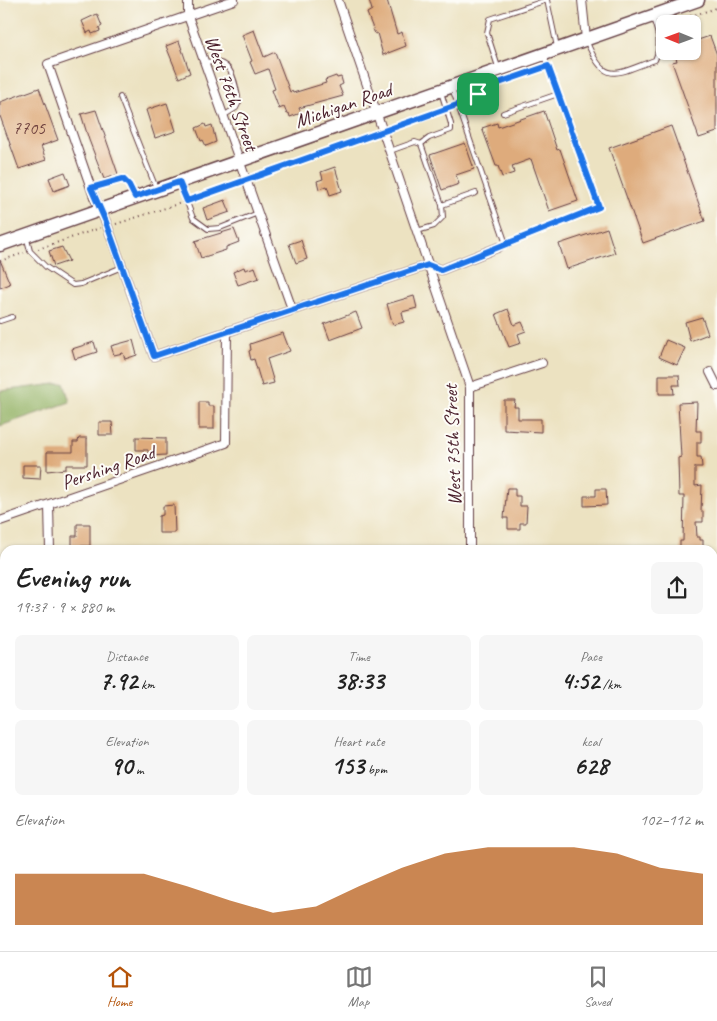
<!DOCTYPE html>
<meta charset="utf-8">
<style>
body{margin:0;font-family:Caveat,sans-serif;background:#f6f6f6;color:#222;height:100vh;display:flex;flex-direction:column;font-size:19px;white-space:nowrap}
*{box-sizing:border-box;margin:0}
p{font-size:16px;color:#767676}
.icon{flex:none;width:28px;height:28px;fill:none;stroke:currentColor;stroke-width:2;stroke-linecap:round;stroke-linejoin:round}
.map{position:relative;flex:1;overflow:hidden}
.sheet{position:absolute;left:0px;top:545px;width:718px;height:406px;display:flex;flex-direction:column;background:#fff;border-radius:15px 15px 0 0;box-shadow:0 1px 4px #0004}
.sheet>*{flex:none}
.needle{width:32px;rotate:271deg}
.tools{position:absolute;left:656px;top:15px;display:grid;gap:10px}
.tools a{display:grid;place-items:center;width:45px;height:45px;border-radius:8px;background:#fff;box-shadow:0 1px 4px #0004;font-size:25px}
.pin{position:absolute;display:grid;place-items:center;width:42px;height:42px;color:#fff;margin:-21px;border-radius:10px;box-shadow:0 2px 8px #0006}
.round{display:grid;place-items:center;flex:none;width:52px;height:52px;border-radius:8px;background:#f6f6f6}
.head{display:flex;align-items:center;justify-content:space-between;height:85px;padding:0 15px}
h1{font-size:28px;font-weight:800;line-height:38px}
.stats{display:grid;grid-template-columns:repeat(3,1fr);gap:8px;height:85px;padding:5px 15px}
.stats div{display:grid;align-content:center;border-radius:8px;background:#f6f6f6;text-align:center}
.stats b{font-size:25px;font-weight:800}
.stats small{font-size:14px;font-weight:400}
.stats p{font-size:14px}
.chart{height:140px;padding:10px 15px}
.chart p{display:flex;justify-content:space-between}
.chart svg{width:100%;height:90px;margin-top:5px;fill:#b45309;opacity:.7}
.tab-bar{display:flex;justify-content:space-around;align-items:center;height:70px;border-top:1px solid #e0e0e0;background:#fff;font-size:14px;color:#767676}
.tab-bar a{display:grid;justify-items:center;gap:2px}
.tab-bar .active{color:#b45309}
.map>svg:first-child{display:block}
</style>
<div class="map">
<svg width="717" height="951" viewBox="0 0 717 951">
<rect width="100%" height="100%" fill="#fdfcf7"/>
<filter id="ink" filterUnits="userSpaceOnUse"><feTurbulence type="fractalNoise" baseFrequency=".02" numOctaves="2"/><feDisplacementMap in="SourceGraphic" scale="10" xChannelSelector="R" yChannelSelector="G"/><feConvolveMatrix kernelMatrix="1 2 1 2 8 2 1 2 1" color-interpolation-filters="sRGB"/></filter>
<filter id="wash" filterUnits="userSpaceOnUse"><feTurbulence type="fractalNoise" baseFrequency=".0096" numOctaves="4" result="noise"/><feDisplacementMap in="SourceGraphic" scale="20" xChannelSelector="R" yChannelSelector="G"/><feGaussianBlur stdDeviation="1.12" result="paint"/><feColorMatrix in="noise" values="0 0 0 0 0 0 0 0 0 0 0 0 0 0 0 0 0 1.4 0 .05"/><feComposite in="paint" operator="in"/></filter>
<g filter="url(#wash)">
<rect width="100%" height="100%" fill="#ece2c1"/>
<path fill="#94b366" stroke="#6f6948" d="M64,383L70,402L0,426V391Z"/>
<g id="blocks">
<g fill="#deab7c">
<path d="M369,0H387L397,34L402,32L406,46L383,55L377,33L375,34L367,13L372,10Z"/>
<path d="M97,14L102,26L99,28L100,31L92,34L91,31L87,33L82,21Z"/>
<path d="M254,30L264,57L275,52L290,92L292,91L293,93L326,83L325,80L336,76L337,78L341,77L343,84L339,86L343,96L299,108L301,113L290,117L289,113L287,114L284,107L279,109L272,90L275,89L268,69L255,74L250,62L252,61L242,35Z"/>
<path d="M710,36L717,55V132L699,138L672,62L677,61L674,51H692V42Z"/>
<path d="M179,41L190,73L179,78L166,46Z"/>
<path d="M39,88L58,140L41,146L46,160L19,169L0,116V102Z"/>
<path d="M167,103L176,131L155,138L146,110Z"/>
<path d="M96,110L118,174L104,179L89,140L81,114Z"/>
<path d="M544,111L557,150L560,149L578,201L549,211L531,159L512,166L514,173L502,177L498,166H496L482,128L497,123L498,127Z"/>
<path d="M205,124L206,127L212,125L216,142L206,146L203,140L201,141L196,128Z"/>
<path d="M671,126L705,221L643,243L609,148Z"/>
<path d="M465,143L474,169L456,175L459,184L442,190L430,155Z"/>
<path d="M335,167L342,191L330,195L327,186L319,189L317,181L323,179L321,172Z"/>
<path d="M65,172L70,185L54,191L49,178Z"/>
<path d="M225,200L230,212L207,220L203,208Z"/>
<path d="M607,228L615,253L567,269L559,244Z"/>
<path d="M234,229L239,242L226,247V250L201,258L195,241Z"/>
<path d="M301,240L307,259L296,263L289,244Z"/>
<path d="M62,247L69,261L54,266L49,251Z"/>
<path d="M0,260L10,284L0,288Z"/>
<path d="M244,267L245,270L255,267L259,278L238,285L233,272Z"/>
<path d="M414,296L417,308L402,312L404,322L393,325L387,304Z"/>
<path d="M508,309L514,325L522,322L526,331L518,334L521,343L509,347L496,314Z"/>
<path d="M356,312L362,328L330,340L324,324Z"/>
<path d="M702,317L708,334L690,341L685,322Z"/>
<path d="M283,333L290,351L267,359L274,383L262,386L254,359L251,360L249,351L251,350L250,344Z"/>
<path d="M133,340L137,355L125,359L123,353L114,355L111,346Z"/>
<path d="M666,340L685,348L677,365L659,357Z"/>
<path d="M94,342L97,352L75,359L72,349Z"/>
<path d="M659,375H679L680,385H673L674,394H659Z"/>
<path d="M504,400H515L514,407H518V419H541V432L504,430Z"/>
<path d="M199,402H208V406H214V429H199Z"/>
<path d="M697,402L696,431H701V442H697V457H701L702,467H695V486L702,485L701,511H703V522H696L697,537H700V540H703V550H680V541H683L684,496H679L678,458L681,457L678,403Z"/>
<path d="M99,422H112L113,435H99Z"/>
<path d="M136,437L166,438V455L148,456V450H136Z"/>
<path d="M79,438H87V465H66V469L47,471V452H73V442H78Z"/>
<path d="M23,465H41L40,479L23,478Z"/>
<path d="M507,488H515V496H520V506H527L526,523H520V529H508V518H504Z"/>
<path d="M596,489H606L607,505L584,506V496H596Z"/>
<path d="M174,505L175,533H159V516L163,515V506Z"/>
<path d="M77,524H90V546H72V536H77Z"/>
</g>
</g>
</g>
<g filter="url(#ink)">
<use href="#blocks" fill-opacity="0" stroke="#623c42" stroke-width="1"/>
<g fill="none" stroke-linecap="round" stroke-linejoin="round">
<defs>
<g id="service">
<path d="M587,42C605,87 617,73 655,60C662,45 658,33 653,18"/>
<path d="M204,62C233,58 234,78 239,102L236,108L223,116"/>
<path d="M498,67L487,33L490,19L547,0L557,47"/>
<path d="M452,88L506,244"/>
<path d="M120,97L156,188"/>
<path d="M503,113L558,94"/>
<path d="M421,144L429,138L451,130V124L441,92"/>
<path d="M390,151L415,142L421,144"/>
<path d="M180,184L193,218L208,229L220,228L258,213"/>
<path d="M91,188L123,179L129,185L134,195"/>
<path d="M442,205L476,193"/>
<path d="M417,231L434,226L443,217L442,205L421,144"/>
<path d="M27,239L30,251L46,267L73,285L81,284L122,267"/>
<path d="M499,247L599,207L544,56"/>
<path d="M0,321L12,317"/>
</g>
<g id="minor">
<path d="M188,0V16L292,309"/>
<path d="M234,0L48,64L94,197L106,222L154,356L428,265L441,270L499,247"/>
<path d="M338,0L470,387V550"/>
<path d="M582,0L586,39"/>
<path d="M710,372L717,386"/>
<path d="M470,387L542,363"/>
<path d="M49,505L50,550"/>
<path d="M0,521L226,443L227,331"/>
<path d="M712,654H717"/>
<path d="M0,891L5,885"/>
<path d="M141,946L143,951"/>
</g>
<path id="primary" d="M0,245L698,0"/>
</defs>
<use href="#service" stroke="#623c42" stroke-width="6"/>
<use href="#minor" stroke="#623c42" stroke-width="10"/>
<use href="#primary" stroke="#623c42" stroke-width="15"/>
<g stroke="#623c42" stroke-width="2" stroke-dasharray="1 4" stroke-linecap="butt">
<path d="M681,19L717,8"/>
<path d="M463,103L471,100L484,88L523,74"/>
<path d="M390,129L440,112"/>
<path d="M254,177L374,135"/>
<path d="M193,199L238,183"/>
<path d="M116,224L181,203"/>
<path d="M38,249L100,228"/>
<path d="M0,261L24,253"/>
</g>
<use href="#service" stroke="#fff" stroke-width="4"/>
<use href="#minor" stroke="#fff" stroke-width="8"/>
<use href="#primary" stroke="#fff" stroke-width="12"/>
</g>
</g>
<g fill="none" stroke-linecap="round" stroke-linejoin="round" filter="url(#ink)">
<defs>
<path id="route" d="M548,66L599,207L441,270L428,265L154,356L106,222L91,188L123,179L129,185L135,197L179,182L187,201L471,100L484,88Z"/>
</defs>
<use href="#route" stroke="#fff" stroke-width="10"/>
<use href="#route" stroke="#1a73e8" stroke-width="6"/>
</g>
<g text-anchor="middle" stroke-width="4" stroke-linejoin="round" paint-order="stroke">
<g font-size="18" fill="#6f423f">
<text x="29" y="134">7705</text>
</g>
<g font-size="20" fill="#4a1f2b" stroke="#fdfcf7">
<text transform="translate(232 93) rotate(70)" y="7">West 76th Street</text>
<text transform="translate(343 105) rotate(-19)" y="7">Michigan Road</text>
<text transform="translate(452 445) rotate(-92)" y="7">West 75th Street</text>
<text transform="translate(108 467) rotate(-19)" y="7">Pershing Road</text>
</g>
</g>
</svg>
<div class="tools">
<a><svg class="needle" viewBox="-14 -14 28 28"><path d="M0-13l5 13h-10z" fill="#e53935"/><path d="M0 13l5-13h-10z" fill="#767676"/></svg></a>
</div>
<div class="pin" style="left:478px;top:94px;background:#1e9e55"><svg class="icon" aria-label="arrive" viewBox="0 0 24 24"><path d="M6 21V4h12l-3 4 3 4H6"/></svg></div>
<section class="sheet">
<div class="head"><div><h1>Evening run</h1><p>19:37 · 9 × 880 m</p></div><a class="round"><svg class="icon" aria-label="share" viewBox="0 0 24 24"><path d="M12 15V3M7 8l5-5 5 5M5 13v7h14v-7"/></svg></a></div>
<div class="stats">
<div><p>Distance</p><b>7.92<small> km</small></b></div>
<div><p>Time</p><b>38:33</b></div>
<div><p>Pace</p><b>4:52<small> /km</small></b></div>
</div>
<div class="stats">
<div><p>Elevation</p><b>90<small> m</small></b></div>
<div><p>Heart rate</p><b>153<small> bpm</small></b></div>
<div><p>kcal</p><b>628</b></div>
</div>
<div class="chart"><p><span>Elevation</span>102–112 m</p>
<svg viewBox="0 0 160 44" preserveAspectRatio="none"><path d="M0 44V19L10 19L20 19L30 19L40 25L50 32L60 38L70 35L80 25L90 16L100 9L110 6L120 6L130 6L140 9L150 16L160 19V44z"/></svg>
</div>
</section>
</div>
<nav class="tab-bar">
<a class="active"><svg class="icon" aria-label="home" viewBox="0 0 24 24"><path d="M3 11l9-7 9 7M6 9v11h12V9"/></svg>Home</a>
<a><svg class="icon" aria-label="map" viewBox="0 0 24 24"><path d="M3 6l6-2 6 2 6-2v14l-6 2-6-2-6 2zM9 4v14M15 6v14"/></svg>Map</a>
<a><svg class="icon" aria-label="saved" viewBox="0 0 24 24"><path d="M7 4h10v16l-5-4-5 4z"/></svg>Saved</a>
</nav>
